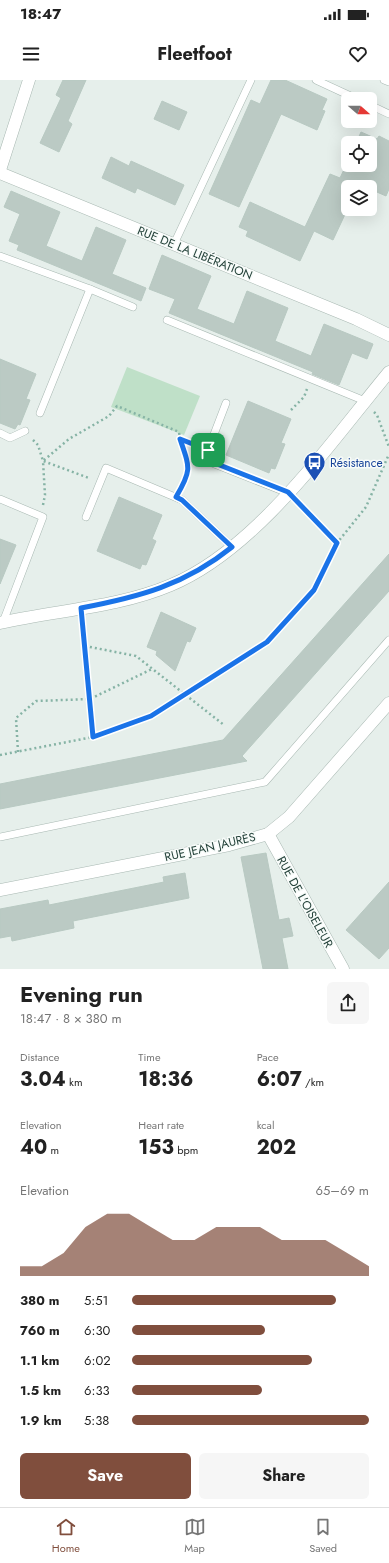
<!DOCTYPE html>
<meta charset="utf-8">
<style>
body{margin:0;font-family:Jost,sans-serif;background:#f6f6f6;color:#222;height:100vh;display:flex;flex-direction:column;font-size:15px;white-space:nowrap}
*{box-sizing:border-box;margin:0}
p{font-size:13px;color:#767676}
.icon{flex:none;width:22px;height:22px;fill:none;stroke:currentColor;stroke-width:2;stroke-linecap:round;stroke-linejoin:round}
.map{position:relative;height:889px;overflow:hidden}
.drawer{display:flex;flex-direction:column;background:#fff;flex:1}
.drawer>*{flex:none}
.needle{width:26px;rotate:110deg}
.tools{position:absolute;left:341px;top:12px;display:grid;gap:8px}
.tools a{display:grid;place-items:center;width:36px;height:36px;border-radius:6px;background:#fff;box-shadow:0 4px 16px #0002;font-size:20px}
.pin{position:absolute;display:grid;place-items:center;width:34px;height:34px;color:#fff;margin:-17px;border-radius:8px;box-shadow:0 2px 6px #0006}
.round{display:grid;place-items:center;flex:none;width:42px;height:42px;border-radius:6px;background:#f6f6f6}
.head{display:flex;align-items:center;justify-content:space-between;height:68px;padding:0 20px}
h1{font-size:22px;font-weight:700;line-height:30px}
.figures{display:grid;grid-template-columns:repeat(3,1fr);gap:6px;height:68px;padding:4px 20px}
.figures div{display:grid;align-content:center}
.figures b{font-size:20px;font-weight:700}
.figures small{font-size:11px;font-weight:400}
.figures p{font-size:11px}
.chart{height:112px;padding:8px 20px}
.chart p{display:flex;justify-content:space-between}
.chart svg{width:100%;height:72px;margin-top:4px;fill:#804e3d;opacity:.7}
.action{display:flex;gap:8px;margin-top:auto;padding:8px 20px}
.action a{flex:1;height:46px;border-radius:6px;background:#804e3d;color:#fff;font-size:16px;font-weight:700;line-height:46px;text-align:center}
.action a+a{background:#f6f6f6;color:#222}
ul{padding:0 20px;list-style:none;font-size:13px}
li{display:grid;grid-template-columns:64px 48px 1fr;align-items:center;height:30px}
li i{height:10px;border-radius:5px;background:#804e3d}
.status{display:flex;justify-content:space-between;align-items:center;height:28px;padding:0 20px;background:#fff;direction:ltr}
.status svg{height:11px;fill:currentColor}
header{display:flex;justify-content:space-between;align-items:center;height:52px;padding:0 20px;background:#fff;font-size:18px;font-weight:700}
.menu{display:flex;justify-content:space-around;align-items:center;height:56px;border-top:1px solid #e0e0e0;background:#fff;font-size:11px;color:#767676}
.menu a{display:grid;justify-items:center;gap:2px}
.menu .on{color:#804e3d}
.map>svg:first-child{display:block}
</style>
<div class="status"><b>18:47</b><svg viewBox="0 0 49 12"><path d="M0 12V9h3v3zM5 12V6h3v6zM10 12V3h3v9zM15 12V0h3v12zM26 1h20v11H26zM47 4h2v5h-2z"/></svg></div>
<header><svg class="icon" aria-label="menu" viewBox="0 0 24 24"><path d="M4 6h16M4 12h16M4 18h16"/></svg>Fleetfoot<svg class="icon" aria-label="heart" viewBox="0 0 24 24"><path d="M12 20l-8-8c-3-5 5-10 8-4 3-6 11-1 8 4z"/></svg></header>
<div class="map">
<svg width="389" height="889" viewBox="0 0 389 889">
<rect width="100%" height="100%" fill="#e6efeb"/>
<path fill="#bfe0c8" d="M127,287L200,316L184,355L111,327Z"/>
<g fill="#bbcac4" stroke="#b8c9c2">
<path d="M63,0H86L68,41L72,44L59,72L40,63L61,18L56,15Z"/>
<path d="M271,0H285L327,19L322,30L325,31L317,50L281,34L239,127L209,114L251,20L260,24Z"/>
<path d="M162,21L187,32L179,50L154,39Z"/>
<path d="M361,52L377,59L379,56L389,61V109L386,116L370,109V107H348V128L333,160L314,151L300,181L246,156L248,151L239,147L250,122L305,147L330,94L340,98L348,81V85H370V63H356Z"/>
<path d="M111,77L129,86L131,81L184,105L175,125L137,108L135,113L102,98Z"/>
<path d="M11,111L60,132L46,166L82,181L96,147L126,160L112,194L146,208L141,221L17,170L19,165L9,161L20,134L4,127Z"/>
<path d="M162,175L211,196L197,229L234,244L247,211L288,228L275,261L311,276L324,244L373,264L367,279L352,273L339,305L312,294L313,292L169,233L175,219L149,209Z"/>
<path d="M0,279L36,294L26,319L30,320L20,345L18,344L15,349L0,343Z"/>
<path d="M248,321L291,339L281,363L285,364L275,389L271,388L269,393L226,375Z"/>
<path d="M119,417L162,435L152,459L156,461L146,485L142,484L140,489L97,471Z"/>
<path d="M0,459L16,465L0,504Z"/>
<path d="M389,474V511L242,676L247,681L0,729V704L223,660Z"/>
<path d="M161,532L196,548L190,562L187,561L175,591L156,575L157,571L147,567Z"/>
<path d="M266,773L279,840L289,838L293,856L282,858L288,889H263L241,777Z"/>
<path d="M185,793L189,818L73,841L74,848L12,861L11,856L0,858V829L48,820L49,825L164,802L163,797Z"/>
<path d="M389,802V868L379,879L346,850Z"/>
</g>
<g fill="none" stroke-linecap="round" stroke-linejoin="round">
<defs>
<g id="service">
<path d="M316,0L357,19"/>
<path d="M384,0L389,2"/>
<path d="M370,25L389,34"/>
<path d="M174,164L251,0"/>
<path d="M0,176L90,209L133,227"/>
<path d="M167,240L365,321"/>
<path d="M226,323L208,370L212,383L288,413"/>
<path d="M40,333L90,209"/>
<path d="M0,353L10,358L25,351"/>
<path d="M0,419L43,437L3,542"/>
<path d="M86,437L106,388L182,420L232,467"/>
<path d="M0,757L265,702L389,560"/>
</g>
<g id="minor">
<path d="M0,90L29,0"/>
<path d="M268,754L343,889"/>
<path d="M0,810L229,765L268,754L289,737L389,623"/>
</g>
<g id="tertiary">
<path d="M0,93L356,239L389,255"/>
<path d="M0,543C56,530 117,528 171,505C257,469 330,363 389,292"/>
</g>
</defs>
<use href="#service" stroke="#a8b8b2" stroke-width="8"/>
<use href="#minor" stroke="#a8b8b2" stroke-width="13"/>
<use href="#tertiary" stroke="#a8b8b2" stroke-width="13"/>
<g stroke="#86b3a5" stroke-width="2.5" stroke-dasharray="2 3" stroke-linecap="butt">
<path d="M291,330L304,317L307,309"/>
<path d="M374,332L377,335L389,367"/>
<path d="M33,360L38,365L43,381L69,359L109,336L117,326L179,352L180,359"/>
<path d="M182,408C193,389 187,379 180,359L198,366"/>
<path d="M298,423L337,463L366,427L389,374"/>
<path d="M43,425L45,415L43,381L89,398"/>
<path d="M83,542L93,657"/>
<path d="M85,566L136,576L224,645"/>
<path d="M18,672L16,638L36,621L90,619L152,589"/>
<path d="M0,675L93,657L151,635L267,562L314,510L337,463"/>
</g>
<use href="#service" stroke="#fff" stroke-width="7"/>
<use href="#minor" stroke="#fff" stroke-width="12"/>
<use href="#tertiary" stroke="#fff" stroke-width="12"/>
</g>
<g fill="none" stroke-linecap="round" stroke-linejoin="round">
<defs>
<path id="route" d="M180,359L208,370L212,382L288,412L337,463L314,510L267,562L151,636L93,657L81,528C139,517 185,505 232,467L182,420L176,417C192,390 190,388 180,359Z"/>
</defs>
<use href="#route" stroke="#fff" stroke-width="8"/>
<use href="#route" stroke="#1a73e8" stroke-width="5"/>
</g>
<defs>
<symbol id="bus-pin" viewBox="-11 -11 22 30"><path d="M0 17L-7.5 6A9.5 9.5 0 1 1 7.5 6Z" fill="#1a4fb4" stroke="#f7fbf9"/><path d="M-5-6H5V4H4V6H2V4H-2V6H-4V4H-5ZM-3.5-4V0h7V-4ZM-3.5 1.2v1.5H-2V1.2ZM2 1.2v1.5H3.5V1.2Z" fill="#fff"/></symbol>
</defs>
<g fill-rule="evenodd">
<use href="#bus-pin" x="302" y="370" width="25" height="34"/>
</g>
<g text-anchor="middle" stroke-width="3" stroke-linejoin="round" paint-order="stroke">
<g font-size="12" fill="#24423a" stroke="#f7fbf9">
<text transform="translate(195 173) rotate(22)" y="4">RUE DE LA LIBÉRATION</text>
<text transform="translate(210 767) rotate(-13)" y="4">RUE JEAN JAURÈS</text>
<text transform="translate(305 822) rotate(61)" y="4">RUE DE L'OISELEUR</text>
</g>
<g font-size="12" fill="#164399" stroke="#f7fbf9" text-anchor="start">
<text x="330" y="387">Résistance</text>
</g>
</g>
</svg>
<div class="tools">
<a><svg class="needle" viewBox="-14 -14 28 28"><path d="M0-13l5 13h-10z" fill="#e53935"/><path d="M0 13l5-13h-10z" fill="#767676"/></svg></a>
<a><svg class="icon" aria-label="locate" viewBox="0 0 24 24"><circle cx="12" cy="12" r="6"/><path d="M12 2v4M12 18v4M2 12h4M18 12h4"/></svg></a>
<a><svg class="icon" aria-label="layers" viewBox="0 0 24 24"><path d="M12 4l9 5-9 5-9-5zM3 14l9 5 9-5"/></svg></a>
</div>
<div class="pin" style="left:208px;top:370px;background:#1e9e55"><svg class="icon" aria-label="arrive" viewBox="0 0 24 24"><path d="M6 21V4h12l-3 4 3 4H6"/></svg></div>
</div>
<section class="drawer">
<div class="head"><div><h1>Evening run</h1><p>18:47 · 8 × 380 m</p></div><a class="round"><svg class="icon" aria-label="share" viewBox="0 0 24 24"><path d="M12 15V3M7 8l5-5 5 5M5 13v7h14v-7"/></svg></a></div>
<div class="figures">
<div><p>Distance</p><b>3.04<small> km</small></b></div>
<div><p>Time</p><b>18:36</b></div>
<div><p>Pace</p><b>6:07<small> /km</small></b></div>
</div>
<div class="figures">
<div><p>Elevation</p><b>40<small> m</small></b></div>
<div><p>Heart rate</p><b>153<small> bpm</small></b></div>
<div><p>kcal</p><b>202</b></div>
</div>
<div class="chart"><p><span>Elevation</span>65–69 m</p>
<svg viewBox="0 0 160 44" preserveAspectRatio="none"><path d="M0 44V38L10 38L20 30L30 14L40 6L50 6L60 14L70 22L80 22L90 14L100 14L110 14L120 22L130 22L140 22L150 30L160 38V44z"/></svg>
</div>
<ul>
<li><b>380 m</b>5:51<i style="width:86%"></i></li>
<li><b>760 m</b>6:30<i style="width:56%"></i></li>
<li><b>1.1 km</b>6:02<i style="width:76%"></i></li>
<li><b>1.5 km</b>6:33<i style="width:55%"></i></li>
<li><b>1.9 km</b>5:38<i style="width:100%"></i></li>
</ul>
<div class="action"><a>Save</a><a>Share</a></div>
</section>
<nav class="menu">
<a class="on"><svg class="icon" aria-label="home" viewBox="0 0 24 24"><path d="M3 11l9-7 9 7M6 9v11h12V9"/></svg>Home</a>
<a><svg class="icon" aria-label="map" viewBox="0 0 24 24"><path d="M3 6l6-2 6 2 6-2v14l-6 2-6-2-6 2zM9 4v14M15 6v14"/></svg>Map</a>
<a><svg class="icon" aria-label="saved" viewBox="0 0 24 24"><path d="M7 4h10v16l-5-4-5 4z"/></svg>Saved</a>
</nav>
